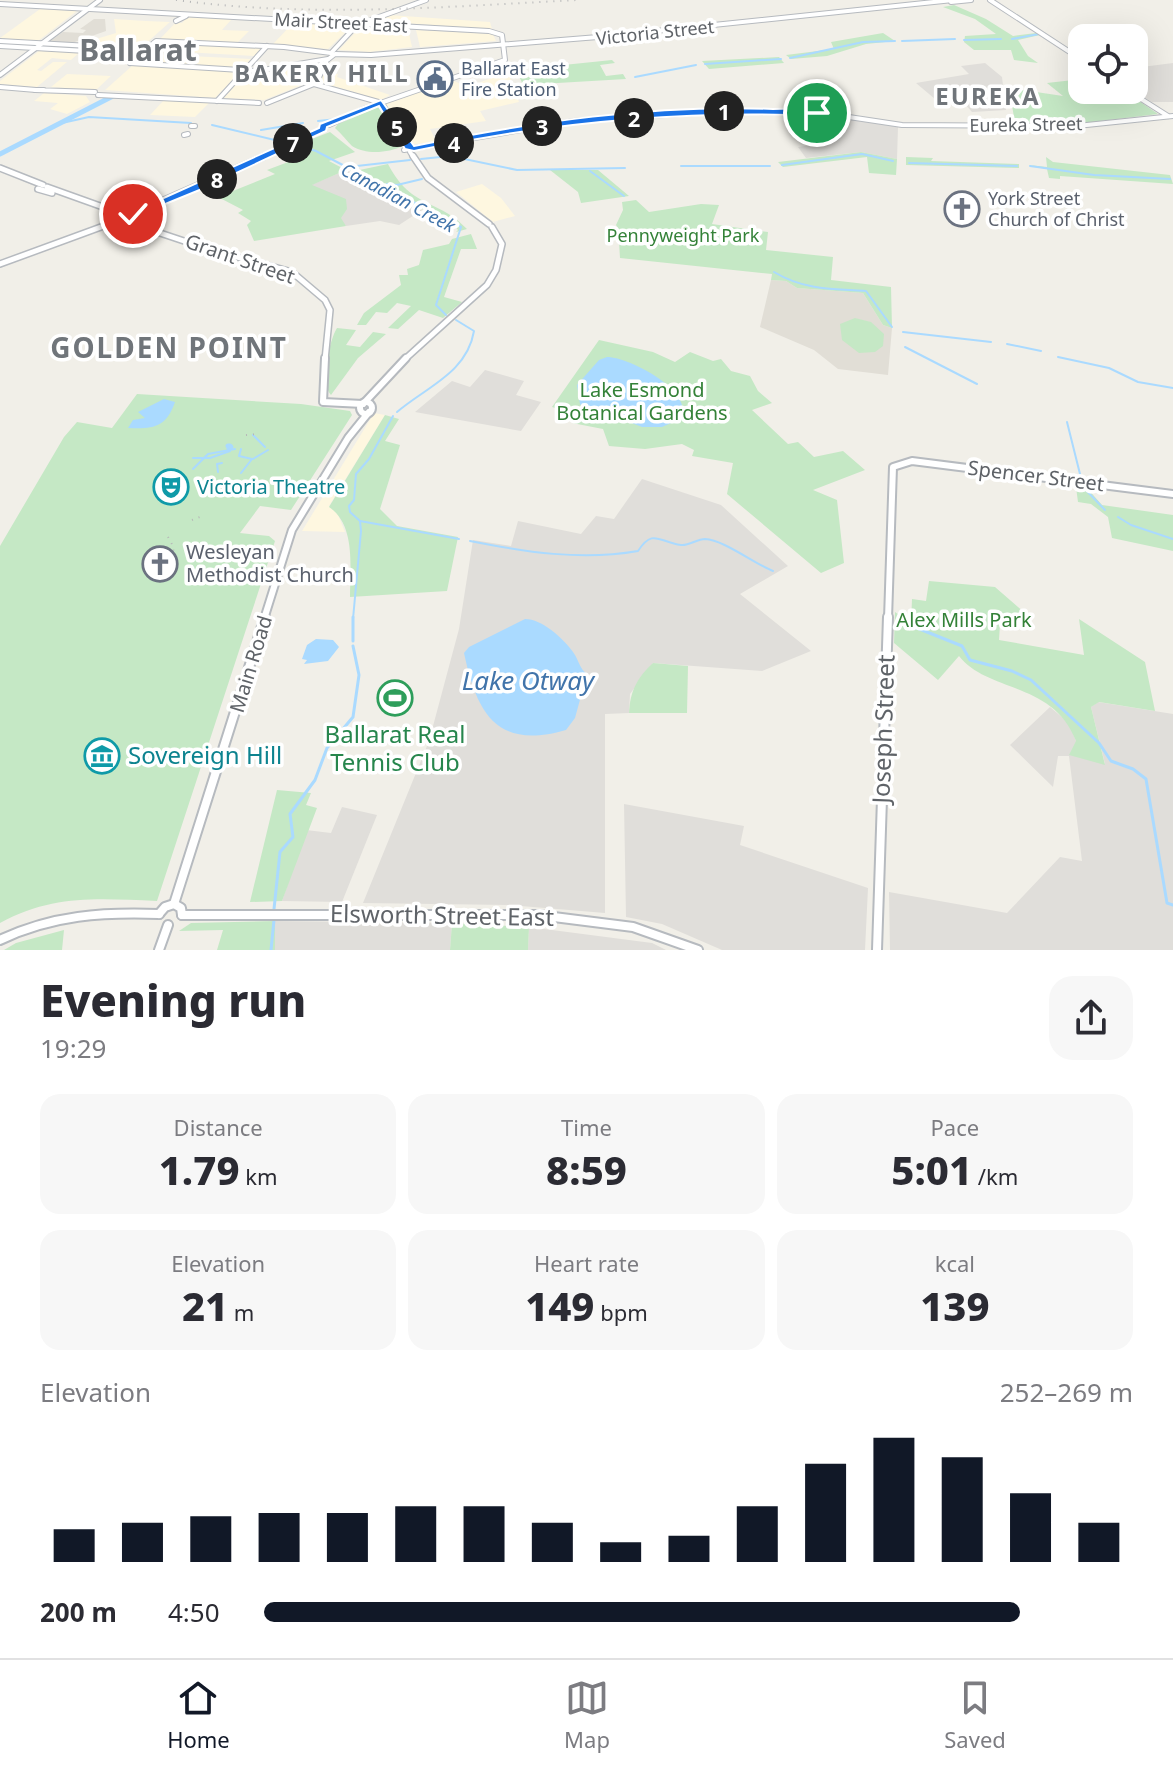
<!DOCTYPE html>
<meta charset="utf-8">
<style>
body{margin:0;font-family:"Noto Sans",sans-serif;background:#f7f7f7;color:#2b2b33;height:100vh;display:flex;flex-direction:column;font-size:30px;white-space:nowrap}
*{box-sizing:border-box;margin:0}
p{font-size:26px;color:#7c7c81}
.icon{flex:none;width:44px;height:44px;fill:none;stroke:currentColor;stroke-width:2;stroke-linecap:round;stroke-linejoin:round}
.map{position:relative;height:950px;overflow:hidden}
.sheet{display:flex;flex-direction:column;background:#fff;flex:1}
.sheet>*{flex:none}
.fabs{position:absolute;left:1068px;top:24px;display:grid;gap:16px}
.fabs a{display:grid;place-items:center;width:80px;height:80px;border-radius:16px;background:#fff;box-shadow:0 8px 32px #0002;font-size:40px}
.pin{position:absolute;display:grid;place-items:center;width:68px;height:68px;color:#fff;margin:-34px;border:4px solid #fff;border-radius:50%;box-shadow:0 2px 8px #0007}
.km{position:absolute;width:40px;height:40px;margin:-20px;border-radius:50%;background:#222;color:#fff;font-size:22px;line-height:40px;text-align:center}
.round{display:grid;place-items:center;flex:none;width:84px;height:84px;border-radius:24px;background:#f7f7f7}
.overview{display:flex;align-items:center;justify-content:space-between;height:136px;padding:0 40px}
h1{font-size:44px;font-weight:800;line-height:60px}
.metrics{display:grid;grid-template-columns:repeat(3,1fr);gap:12px;height:136px;padding:8px 40px}
.metrics div{display:grid;align-content:center;border-radius:20px;background:#f7f7f7;text-align:center}
.metrics b{font-size:40px;font-weight:800}
.metrics small{font-size:22px;font-weight:400}
.metrics p{font-size:22px}
.chart{height:224px;padding:16px 40px}
.chart p{display:flex;justify-content:space-between}
.chart svg{width:100%;height:144px;margin-top:8px;stroke:#111827;stroke-width:6}
ul{padding:0 40px;list-style:none;font-size:26px}
li{display:grid;grid-template-columns:128px 96px 1fr;align-items:center;height:60px}
li i{height:20px;border-radius:10px;background:#111827}
.tabs{display:flex;justify-content:space-around;align-items:center;height:112px;border-top:2px solid #e1e1e2;background:#fff;font-size:22px;color:#7c7c81}
.tabs a{display:grid;justify-items:center;gap:4px}
.tabs .selected{color:#111827}
.map>svg:first-child{display:block}
</style>
<div class="map">
<svg width="1173" height="950" viewBox="0 0 1173 950">
<rect width="100%" height="100%" fill="#f1efe8"/>
<g fill="#fef7e0">
<path d="M40,9L77,11L38,41L0,38Z"/>
<path d="M389,15L490,22L492,29L373,21Z"/>
<path d="M187,17L232,19L222,30L249,31L237,43L159,40L176,22L182,23Z"/>
<path d="M114,19L146,21L170,22L142,47L83,43L116,33Z"/>
<path d="M293,23L338,25L352,26L328,49L273,44Z"/>
<path d="M360,27L408,29L412,47L369,52L339,50Z"/>
<path d="M416,30L493,34L496,41L420,47Z"/>
<path d="M159,42L262,48L254,56L150,50Z"/>
<path d="M39,51L79,53L71,60L52,58L37,70L41,71L53,62H67L37,87L0,84V81Z"/>
<path d="M146,53L169,55L251,59L242,68L135,62Z"/>
<path d="M133,65L241,71L215,98L105,90Z"/>
<path d="M286,68L307,83L264,100L224,98L247,72Z"/>
<path d="M508,72L519,102L480,111L486,121L430,129L437,143L412,144L386,104L452,80L467,87Z"/>
<path d="M67,74L111,76L96,90L51,87Z"/>
<path d="M322,74H338L337,77L390,95L381,100L323,83Z"/>
<path d="M44,93L86,96L90,102L67,114L50,109L58,103L34,101Z"/>
<path d="M164,100L209,103L195,117L150,115Z"/>
<path d="M482,184L501,198L515,216L493,222L456,192Z"/>
<path d="M374,413L385,415L329,506L337,512L345,532L302,531Z"/>
</g>
<g fill="#e0deda">
<path d="M985,63L1002,77L1006,110L972,112L957,95L935,99L916,83L969,74L961,66Z"/>
<path d="M1173,63V102H1152L1133,90L1134,68Z"/>
<path d="M851,119L898,127L897,159L861,152L806,158L798,147L812,145L798,126L820,127L822,122L849,125Z"/>
<path d="M346,170L422,210L399,225L380,221L346,226L311,185Z"/>
<path d="M485,370L524,381L516,395L541,402L521,431L415,412L452,381L470,387Z"/>
<path d="M642,479L721,505L788,566L740,594L811,651L762,671L653,663L630,694L629,713L605,714V913L509,905L363,903L429,741L459,629L473,540L511,546L518,521L581,534L596,516L614,519Z"/>
<path d="M1098,702L1173,714V950H890L889,892L1007,913L1060,857L1082,861L1069,756H1058L1053,787L1010,745L1050,707L1069,723L1076,741L1105,764L1091,707Z"/>
<path d="M624,804L744,826L740,845L868,888L865,950H722L662,924L626,917Z"/>
<path d="M342,807L377,815L342,902L282,901L306,830L331,833Z"/>
<path d="M275,921L452,923L450,950H275Z"/>
<path d="M529,927L652,943L666,950H528Z"/>
</g>
<g fill="#e1ded6">
<path d="M94,19H105L106,31L69,44L49,42L63,32L83,33L86,30L80,29Z"/>
<path d="M771,280L786,281L797,288L863,293L883,325L892,328L888,375L838,369L814,350L760,327Z"/>
</g>
<g fill="#c5e8c5">
<path d="M954,5L986,19L1013,36L1036,33L1040,35L1018,40L1028,56L1038,63L1014,60L1011,50H974L964,42L965,36L996,34L975,19L943,7Z"/>
<path d="M883,33L895,41L866,44L827,56L791,59L786,55L834,49L831,42Z"/>
<path d="M779,57L784,63L709,69L702,61Z"/>
<path d="M612,60L615,63L600,65L606,76L623,74L626,79L523,85L520,78L536,76L544,67Z"/>
<path d="M1082,79V90H1123L1158,114L1076,124L1015,123L1009,88L1063,96L1047,83Z"/>
<path d="M378,107L403,146C388,153 366,155 352,146C347,141 342,134 335,128L338,124Z"/>
<path d="M330,132L355,152L329,161L346,170L312,185L346,199L347,209L341,218L346,226L254,241L247,225L251,221L238,213L243,210L218,197L275,174L267,170L304,156L286,149Z"/>
<path d="M861,152L897,159L896,175L869,173L867,157L783,167L778,162Z"/>
<path d="M906,157L933,158L931,161L1019,164V168L906,165Z"/>
<path d="M1046,157L1053,162L1170,175L1173,184L1060,176V179L1049,178L1047,169L1029,165L1047,167Z"/>
<path d="M388,164C412,210 438,198 467,229L456,232L458,230L455,226L350,172Z"/>
<path d="M550,170H598L629,196L581,203L578,192Z"/>
<path d="M636,200L649,212L701,204L719,205L712,224L768,232L766,250L833,257L831,280L891,287L892,328L883,325L863,293L797,288L786,281L771,280L772,274L620,258L619,242L626,240L616,225L623,210L622,202Z"/>
<path d="M471,234L477,249H461L444,297L462,302L443,318L419,310L398,329L388,328L411,306L397,303L387,313L376,312L366,325H357L364,313L401,285L399,275H408L407,269L419,265L423,250L449,244L452,239Z"/>
<path d="M855,318L871,322L884,334L883,346L875,352L859,353L842,340L840,324Z"/>
<path d="M337,328L356,330L346,345L360,347L373,332L386,334L358,358L331,395C320,383 329,341 337,328Z"/>
<path d="M599,340L653,352L675,362L690,352L713,361L721,359L731,371L750,376L758,391L772,403L752,410L788,444L798,442L814,457L843,451L865,470L813,490L837,500L844,563L821,573L727,494L733,463L692,456L694,450L682,444L645,449L609,446L603,429L572,423L577,415L552,407Z"/>
<path d="M137,394L301,404L350,411L352,415L291,510L260,506L240,533L269,536L275,541L157,901C98,899 54,894 0,923V546L64,437L77,422L112,428Z"/>
<path d="M385,415L399,419L385,441L400,445L380,509L397,526L458,537L447,591L350,597C350,568 356,525 329,507Z"/>
<path d="M1076,487L1087,488L1102,505L1173,515V551L1112,538L1108,517L1091,504L1078,502Z"/>
<path d="M929,581L995,587L1026,614L1000,624L999,640L1084,655L1079,619L1145,662L1155,711L1099,702L1091,707L1105,765L1069,755L1076,741C1053,681 988,693 959,656L938,680L894,643L895,612L911,623L912,599L926,601Z"/>
<path d="M653,663L688,666L687,713H629C630,691 637,678 653,663Z"/>
<path d="M277,790L311,793L306,805L317,808L282,901L250,902Z"/>
<path d="M275,921V950H217L223,930L179,931L191,923Z"/>
<path d="M452,923L529,927L528,950H450Z"/>
<path d="M64,930L62,950H4L16,943Z"/>
</g>
<g fill="#aadaff">
<path d="M607,357C630,357 697,393 680,419L662,427H642L619,418L592,419L580,404L577,385L599,360Z"/>
<path d="M164,399L175,402C166,428 153,429 128,428L133,420L145,418L138,412Z"/>
<path d="M525,619C542,619 563,638 573,652C579,660 579,668 587,674L575,718L566,730C497,750 477,714 464,653L469,647Z"/>
<path d="M316,639L333,640L339,647L328,661L304,664L307,660L302,659L307,645Z"/>
</g>
<g fill="none" stroke-linecap="round" stroke-linejoin="round">
<g stroke="#aadaff" stroke-width="2">
<path d="M1012,39L1039,34"/>
<path d="M964,40L1001,39"/>
<path d="M902,41L955,39"/>
<path d="M790,58L863,42L895,41"/>
<path d="M705,64L781,59"/>
<path d="M635,77L696,65"/>
<path d="M318,121L337,119"/>
<path d="M62,123L89,117L191,123"/>
<path d="M212,125L287,143"/>
<path d="M261,130L303,123"/>
<path d="M296,145L316,151L461,227L436,305L446,315"/>
<path d="M421,159L450,156L517,170L625,168"/>
<path d="M909,163L1017,166"/>
<path d="M782,165L862,154L893,161"/>
<path d="M681,166H770"/>
<path d="M1030,166L1094,175L1170,179"/>
<path d="M348,167L410,160"/>
<path d="M590,171L624,196"/>
<path d="M387,184L397,185L422,179"/>
<path d="M774,272C804,290 832,289 866,291L892,327"/>
<path d="M903,332L991,342"/>
<path d="M1007,344L1041,351"/>
<path d="M905,347L977,384"/>
<path d="M1058,357L1109,368L1138,382L1173,388"/>
<path d="M397,412C426,387 467,373 474,331L456,320"/>
<path d="M1067,422L1081,478"/>
<path d="M253,435L265,447"/>
<path d="M241,449L239,456L252,459L241,473"/>
<path d="M193,458H210L230,451"/>
<path d="M253,459L268,450"/>
<path d="M193,469L208,454L235,449"/>
<path d="M218,472L217,464L222,463"/>
<path d="M1082,486L1105,510"/>
<path d="M1118,517L1131,525L1173,539"/>
<path d="M360,521L459,539"/>
<path d="M470,541C526,552 581,561 638,551C653,528 659,542 681,545C689,546 697,539 705,539C724,540 753,563 773,571"/>
<path d="M353,619L361,531L360,521L350,512L349,506L354,500L356,474L369,459L393,416"/>
</g>
<g stroke="#aadaff" stroke-width="3">
<path d="M353,617V641"/>
<path d="M902,622L962,646L970,660L1012,671L1031,680L1099,743L1111,761L1133,769L1146,779L1167,903L1173,905"/>
<path d="M274,909L280,852L293,837L290,814L315,780L327,748L353,717L359,675L353,646"/>
<path d="M271,950L274,920"/>
</g>
<path stroke="#aadaff" stroke-width="5" d="M228,446H230L231,447L229,448Z"/>
<path stroke="#aadaff" stroke-width="5" d="M0,154L113,96"/>
<defs>
<g id="secondary-far3">
<path d="M990,0L1082,60"/>
<path d="M951,2L971,0"/>
<path d="M0,4L489,31L502,35L505,60L366,108L329,125"/>
<path d="M176,21L186,16"/>
<path d="M0,41L144,49"/>
<path d="M0,46L138,54"/>
<path d="M331,53L357,25L426,0"/>
<path d="M130,63L156,41L284,47L331,53"/>
<path d="M130,63L257,71L328,59"/>
<path d="M0,75L100,0"/>
<path d="M317,82L326,61L335,54L371,55L598,37L953,0"/>
<path d="M314,84L382,103L408,147"/>
<path d="M0,87L36,90"/>
<path d="M44,90H35L95,92"/>
<path d="M1127,90L1168,116"/>
<path d="M98,95L259,103"/>
<path d="M217,101L267,46"/>
<path d="M267,103L314,84"/>
<path d="M724,111L829,114L902,125L1077,126L1173,116"/>
<path d="M191,126H195"/>
<path d="M184,135L188,134"/>
<path d="M404,150L574,121L725,111"/>
<path d="M410,152L414,158"/>
<path d="M261,158L323,129"/>
</g>
<g id="secondary-far2">
<path d="M413,156L428,178L489,224"/>
<path d="M0,168L43,185"/>
<path d="M47,187L128,216"/>
<path d="M38,189L52,193"/>
<path d="M128,216L265,156"/>
<path d="M121,220L211,250L292,272L325,300L330,310L325,360"/>
<path d="M0,264L120,220"/>
<path d="M404,360L487,285L496,270L502,244L492,227"/>
</g>
<g id="secondary-far1">
<path d="M325,358L323,402L363,404"/>
<circle cx="366" cy="408" r="6"/>
<path d="M364,403L406,358"/>
<path d="M264,619L292,530L348,438L369,412"/>
<path d="M888,619L893,467L912,461L1173,494"/>
</g>
<g id="secondary">
<path d="M174,904L265,617"/>
<path d="M159,914L165,907L174,904L181,908L182,915"/>
<path d="M182,915H538L633,927L698,950"/>
<path d="M0,940C52,915 103,912 159,914"/>
<path d="M159,950L168,925"/>
<path d="M877,950L888,617"/>
</g>
</defs>
<use href="#secondary-far3" stroke="#b6babf" stroke-width="6"/>
<use href="#secondary-far2" stroke="#b6babf" stroke-width="8"/>
<use href="#secondary-far1" stroke="#b6babf" stroke-width="10"/>
<use href="#secondary" stroke="#b6babf" stroke-width="12"/>
<use href="#secondary-far3" stroke="#fff" stroke-width="4"/>
<use href="#secondary-far2" stroke="#fff" stroke-width="5"/>
<use href="#secondary-far1" stroke="#fff" stroke-width="6"/>
<use href="#secondary" stroke="#fff" stroke-width="8"/>
<g stroke="#b6b7b8" stroke-width="2" stroke-dasharray="1 6" stroke-linecap="butt">
<path d="M176,0C310,18 443,7 577,0"/>
<path d="M246,435L258,434"/>
<path d="M192,520L205,515"/>
<path d="M168,537L173,546L175,571"/>
</g>
</g>
<path fill="#1a73e8" stroke="#fff" stroke-width="2" d="M381,100L414,146C531,122 654,104 773,109C788,109 809,107 821,113L817,116C681,110 547,123 414,151L405,149L379,106L327,127L326,131L202,189L136,216L128,214L319,128L320,124Z"/>
<defs>
<symbol id="civic-ring" viewBox="-11 -11 22 22"><circle r="9.5" fill="#fff" stroke="#5c6f8a" stroke-width="1.5"/><path d="M-.6-6.5H3V-4.5H.6V-3L4-1V1h2V6H-6V1h2V-1L-.6-3ZM-1.2 2.5V6h2.4V2.5Z" fill="#5c6f8a"/></symbol>
<symbol id="church-ring" viewBox="-11 -11 22 22"><circle r="9.5" fill="#fff" stroke="#6b7280" stroke-width="1.5"/><path d="M-1.2-6h2.4v3.5h3.3v2.4h-3.3V6h-2.4V-.1h-3.3v-2.4h3.3Z" fill="#6b7280"/></symbol>
<symbol id="theatre-ring" viewBox="-11 -11 22 22"><circle r="9.5" fill="#fff" stroke="#0f9aa8" stroke-width="1.5"/><path d="M-5-5.5Q0-4 5-5.5V0Q5 5 0 6Q-5 5-5 0ZM-3.3-2.5H-1v1.5H-3.3ZM1-2.5H3.3v1.5H1ZM-2.8 1Q0 5.5 2.8 1Z" fill="#0f9aa8"/></symbol>
<symbol id="stadium-ring" viewBox="-11 -11 22 22"><circle r="9.5" fill="#fff" stroke="#2e9e5b" stroke-width="1.5"/><path d="M0-5a6.5 5 0 1 0 0 10a6.5 5 0 1 0 0-10ZM-3.5-1.8h7v3.6h-7Z" fill="#2e9e5b"/></symbol>
<symbol id="museum-ring" viewBox="-11 -11 22 22"><circle r="9.5" fill="#fff" stroke="#0f9aa8" stroke-width="1.5"/><path d="M0-6L6-3V-2H-6V-3ZM-5-1h2V3h-2ZM-1-1h2V3h-2ZM3-1h2V3H3ZM-6 4H6V6H-6Z" fill="#0f9aa8"/></symbol>
</defs>
<g fill-rule="evenodd">
<use href="#civic-ring" x="415" y="59" width="40" height="40"/>
<use href="#church-ring" x="942" y="189" width="40" height="40"/>
<use href="#theatre-ring" x="151" y="467" width="40" height="40"/>
<use href="#church-ring" x="140" y="544" width="40" height="40"/>
<use href="#stadium-ring" x="375" y="678" width="40" height="40"/>
<use href="#museum-ring" x="82" y="736" width="40" height="40"/>
</g>
<g text-anchor="middle" stroke-width="7" stroke-linejoin="round" paint-order="stroke">
<g font-size="18" fill="#5f6368" stroke="#fff">
<text transform="translate(341 23) rotate(3)" y="6">Mair Street East</text>
<text transform="translate(655 33) rotate(-6)" y="6">Victoria Street</text>
<text transform="translate(1026 125) rotate(-1)" y="6">Eureka Street</text>
</g>
<g font-size="18" fill="#4e5e75" stroke="#fff" text-anchor="start">
<text x="461" y="75">Ballarat East<tspan x="461" dy="21">Fire Station</tspan></text>
</g>
<g font-size="18" font-style="italic" fill="#4174aa" stroke="#fff">
<text transform="translate(398 198) rotate(28)" y="6">Canadian Creek</text>
</g>
<g font-size="18" fill="#5b616d" stroke="#fff" text-anchor="start">
<text x="988" y="205">York Street<tspan x="988" dy="21">Church of Christ</tspan></text>
</g>
<g font-size="18" fill="#348238" stroke="#fff">
<text x="683" y="242">Pennyweight Park</text>
</g>
<g font-size="20" fill="#5f6368" stroke="#fff">
<text transform="translate(240 259) rotate(19)" y="7">Grant Street</text>
<text transform="translate(1036 476) rotate(7)" y="7">Spencer Street</text>
<text transform="translate(251 664) rotate(-73)" y="7">Main Road</text>
</g>
<g font-size="20" fill="#348238" stroke="#fff">
<text x="642" y="397">Lake Esmond<tspan x="642" dy="23">Botanical Gardens</tspan></text>
<text x="964" y="627">Alex Mills Park</text>
</g>
<g font-size="20" fill="#0d838f" stroke="#fff" text-anchor="start">
<text x="197" y="494">Victoria Theatre</text>
</g>
<g font-size="20" fill="#5b616d" stroke="#fff" text-anchor="start">
<text x="186" y="559">Wesleyan<tspan x="186" dy="23">Methodist Church</tspan></text>
</g>
<g font-size="24" font-weight="bold" letter-spacing="2" fill="#70757a" stroke="#fff">
<text x="322" y="82">BAKERY HILL</text>
<text x="988" y="105">EUREKA</text>
</g>
<g font-size="24" fill="#5f6368" stroke="#fff">
<text transform="translate(884 729) rotate(-88)" y="8">Joseph Street</text>
<text transform="translate(442 916) rotate(1)" y="8">Elsworth Street East</text>
</g>
<g font-size="24" fill="#27864d" stroke="#fff">
<text x="395" y="743">Ballarat Real<tspan x="395" dy="28">Tennis Club</tspan></text>
</g>
<g font-size="24" fill="#0d838f" stroke="#fff" text-anchor="start">
<text x="128" y="764">Sovereign Hill</text>
</g>
<g font-size="26" font-style="italic" fill="#4174aa" stroke="#fff">
<text x="528" y="690">Lake Otway</text>
</g>
<g font-size="28" font-weight="bold" letter-spacing="2" fill="#70757a" stroke="#fff">
<text x="169" y="358">GOLDEN POINT</text>
</g>
<g font-size="30" font-weight="bold" fill="#70757a" stroke="#fff">
<text x="138" y="61">Ballarat</text>
</g>
</g>
</svg>
<div class="fabs">
<a><svg class="icon" aria-label="locate" viewBox="0 0 24 24"><circle cx="12" cy="12" r="6"/><path d="M12 2v4M12 18v4M2 12h4M18 12h4"/></svg></a>
</div>
<div class="pin" style="left:817px;top:113px;background:#1e9e55"><svg class="icon" aria-label="arrive" viewBox="0 0 24 24"><path d="M6 21V4h12l-3 4 3 4H6"/></svg></div>
<div class="pin" style="left:133px;top:214px;background:#d93025"><svg class="icon" aria-label="check" viewBox="0 0 24 24"><path d="M5 12l5 5 9-10"/></svg></div>
<b class="km" style="left:724px;top:111px">1</b>
<b class="km" style="left:634px;top:118px">2</b>
<b class="km" style="left:542px;top:126px">3</b>
<b class="km" style="left:454px;top:143px">4</b>
<b class="km" style="left:397px;top:127px">5</b>
<b class="km" style="left:293px;top:143px">7</b>
<b class="km" style="left:217px;top:179px">8</b>
</div>
<section class="sheet">
<div class="overview"><div><h1>Evening run</h1><p>19:29</p></div><a class="round"><svg class="icon" aria-label="share" viewBox="0 0 24 24"><path d="M12 15V3M7 8l5-5 5 5M5 13v7h14v-7"/></svg></a></div>
<div class="metrics">
<div><p>Distance</p><b>1.79<small> km</small></b></div>
<div><p>Time</p><b>8:59</b></div>
<div><p>Pace</p><b>5:01<small> /km</small></b></div>
</div>
<div class="metrics">
<div><p>Elevation</p><b>21<small> m</small></b></div>
<div><p>Heart rate</p><b>149<small> bpm</small></b></div>
<div><p>kcal</p><b>139</b></div>
</div>
<div class="chart"><p><span>Elevation</span>252–269 m</p>
<svg viewBox="0 0 160 44" preserveAspectRatio="none"><path d="M5 44V34M15 44V32M25 44V30M35 44V29M45 44V29M55 44V27M65 44V27M75 44V32M85 44V38M95 44V36M105 44V27M115 44V14M125 44V6M135 44V12M145 44V23M155 44V32"/></svg>
</div>
<ul>
<li><b>200 m</b>4:50<i style="width:87%"></i></li>
</ul>
</section>
<nav class="tabs">
<a class="selected"><svg class="icon" aria-label="home" viewBox="0 0 24 24"><path d="M3 11l9-7 9 7M6 9v11h12V9"/></svg>Home</a>
<a><svg class="icon" aria-label="map" viewBox="0 0 24 24"><path d="M3 6l6-2 6 2 6-2v14l-6 2-6-2-6 2zM9 4v14M15 6v14"/></svg>Map</a>
<a><svg class="icon" aria-label="saved" viewBox="0 0 24 24"><path d="M7 4h10v16l-5-4-5 4z"/></svg>Saved</a>
</nav>
